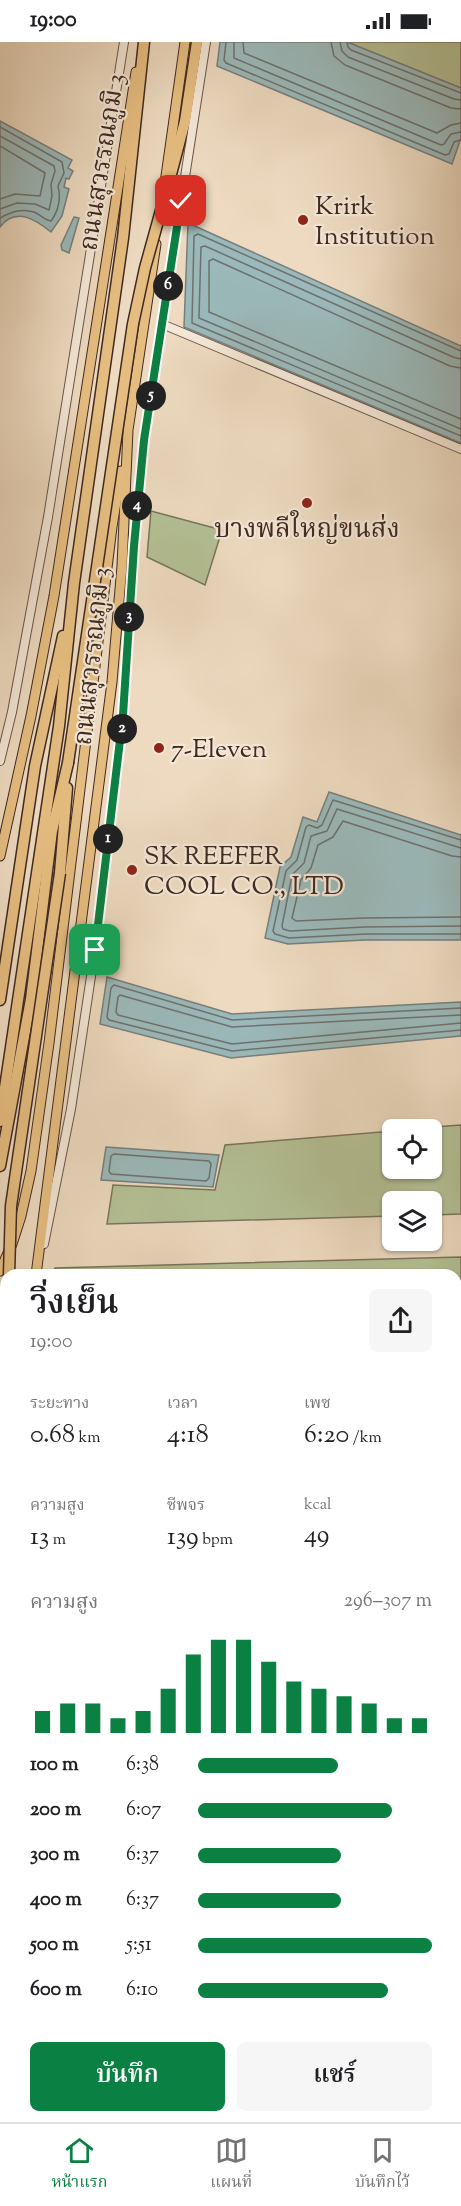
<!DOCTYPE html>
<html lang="th">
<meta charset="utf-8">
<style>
body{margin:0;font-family:"Sorts Mill Goudy","Noto Serif Thai",serif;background:#f6f6f6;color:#202124;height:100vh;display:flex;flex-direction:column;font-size:22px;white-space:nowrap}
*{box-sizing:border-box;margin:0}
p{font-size:20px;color:#757577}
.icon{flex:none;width:33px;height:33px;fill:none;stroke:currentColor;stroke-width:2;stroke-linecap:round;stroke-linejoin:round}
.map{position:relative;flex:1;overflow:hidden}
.side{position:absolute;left:0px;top:1227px;width:462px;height:854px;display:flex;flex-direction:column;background:#fff;border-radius:18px 18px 0 0;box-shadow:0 2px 4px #0004}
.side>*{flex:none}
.controls{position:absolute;left:382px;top:1077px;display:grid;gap:12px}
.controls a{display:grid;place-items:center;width:60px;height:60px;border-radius:9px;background:#fff;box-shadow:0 2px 4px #0004;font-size:30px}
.pin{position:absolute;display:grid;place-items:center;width:51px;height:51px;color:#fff;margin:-26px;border-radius:12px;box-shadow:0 3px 9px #0006}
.km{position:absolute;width:30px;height:30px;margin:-15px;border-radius:50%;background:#222;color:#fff;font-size:16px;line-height:30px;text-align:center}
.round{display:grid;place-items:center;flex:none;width:63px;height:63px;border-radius:9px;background:#f6f6f6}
.overview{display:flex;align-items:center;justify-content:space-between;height:102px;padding:0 30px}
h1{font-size:33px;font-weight:600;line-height:45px}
.stats{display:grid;grid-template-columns:repeat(3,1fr);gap:9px;height:102px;padding:6px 30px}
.stats div{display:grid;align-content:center}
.stats b{font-size:26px;font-weight:600}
.stats small{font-size:16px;font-weight:400}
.stats p{font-size:16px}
.chart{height:168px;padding:12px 30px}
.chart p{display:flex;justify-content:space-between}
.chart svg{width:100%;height:108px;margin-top:6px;stroke:#0b8043;stroke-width:6}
.action{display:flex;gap:12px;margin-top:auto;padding:12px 30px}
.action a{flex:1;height:69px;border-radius:9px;background:#0b8043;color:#fff;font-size:24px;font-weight:600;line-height:69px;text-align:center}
.action a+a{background:#f6f6f6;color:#202124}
ul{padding:0 30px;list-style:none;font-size:20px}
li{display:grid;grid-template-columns:96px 72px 1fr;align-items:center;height:45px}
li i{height:15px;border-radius:8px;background:#0b8043}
.status{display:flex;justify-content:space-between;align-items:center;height:42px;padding:0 30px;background:#fff;direction:ltr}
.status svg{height:16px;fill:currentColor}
.tab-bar{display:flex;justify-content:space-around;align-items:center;height:84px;border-top:2px solid #e0e0e0;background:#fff;font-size:16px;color:#757577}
.tab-bar a{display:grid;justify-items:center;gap:3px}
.tab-bar .current{color:#0b8043}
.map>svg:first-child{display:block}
</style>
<div class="status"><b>19:00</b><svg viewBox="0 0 49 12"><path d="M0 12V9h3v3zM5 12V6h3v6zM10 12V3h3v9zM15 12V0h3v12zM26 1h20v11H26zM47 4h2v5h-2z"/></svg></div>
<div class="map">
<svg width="461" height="2080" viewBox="0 0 461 2080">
<rect width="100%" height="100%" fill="#eddac0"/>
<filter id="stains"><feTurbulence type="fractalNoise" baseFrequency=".00333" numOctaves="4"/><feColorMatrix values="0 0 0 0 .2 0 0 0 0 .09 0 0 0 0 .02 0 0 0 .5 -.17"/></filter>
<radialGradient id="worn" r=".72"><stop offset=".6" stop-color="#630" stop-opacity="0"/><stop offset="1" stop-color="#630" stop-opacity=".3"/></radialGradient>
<g fill="#b4c095" stroke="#7a745b" stroke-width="1.5">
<path d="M347,0H461V46Z"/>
<path d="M151,469L222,488L205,543L147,515Z"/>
<path d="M461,1083V1172L432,1173V1160H393V1174L107,1182L113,1143L215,1148L225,1103L393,1089V1126H432V1088L405,1087Z"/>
<path d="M461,1215V1307H456V1233H53L55,1226Z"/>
<path d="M0,1650H6V1700L0,1687Z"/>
</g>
<g fill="#9bb9ba" stroke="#777f7d" stroke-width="1.5">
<path d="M220,0H347L461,46V96L452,122L217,24Z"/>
<path d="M0,79L72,118L68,126L73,129L69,137L66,136L64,145L69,147L62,174L51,190C36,178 16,164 0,185Z"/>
<path d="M74,175L79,176L69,211L62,208L61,203Z"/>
<path d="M188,181L461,304V401L184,285Z"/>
<path d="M329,750L461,793V898H365L288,902L265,896L280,825L291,815L303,775L317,780Z"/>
<path d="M107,935L232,972L461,960V994L231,1016L100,982Z"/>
<path d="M106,1105L219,1113L213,1145L101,1138Z"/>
</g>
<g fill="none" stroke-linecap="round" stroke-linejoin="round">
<g stroke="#6e716e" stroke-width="1.5">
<path d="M226,0L224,18L226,21L445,113L449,112L454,100L461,98"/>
<path d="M234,0V16L441,103L444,102L451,92L461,90"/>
<path d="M243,0L244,11L437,91L451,83L461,81"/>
<path d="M331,0L334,14L345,23L451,66L461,67"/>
<path d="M340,0L342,9L348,15L454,57L461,58"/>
<path d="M347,0L348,5L351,8L461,51"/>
<path d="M0,85L62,120L64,131L58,144C61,156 59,168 51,179C44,178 40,172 34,170C21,166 11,170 0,176"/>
<path d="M0,94L54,124L55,129L51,142L52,154L49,168L35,162L17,161L0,167"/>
<path d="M0,104L45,131L40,154L15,152L0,157"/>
<path d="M461,309L198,192L194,194L192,281L461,394"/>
<path d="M461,317L453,315L205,204L201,205L199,276L461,387"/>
<path d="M461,326L450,324L213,217L209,219V270L461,377"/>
<path d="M461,798L333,758L322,783L317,786L309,783L306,785L297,818L286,829L273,889L275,892L289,896L365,892H461"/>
<path d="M461,806L337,767L327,789L311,794L304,821L292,833L282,884L283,887L290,889L364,885L461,884"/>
<path d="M461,815L452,814L343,779L333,795L318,803L311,826L301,838L292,876L296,879L364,876L461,875"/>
<path d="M461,966L232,978L114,943L111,946L107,975L109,978L232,1009L461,988"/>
<path d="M461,973L232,985L120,953L118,955L116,970L118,973L232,1002L461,981"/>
<path d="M114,1112L209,1119L211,1122L209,1136L206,1139L111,1132L109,1129L111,1114Z"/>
</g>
<defs>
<g id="minor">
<path d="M162,282L461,407"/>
<path d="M0,719L12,670L48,475L124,0"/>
<path d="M44,1202L71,1067L95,908L123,673L134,504L144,398L206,0"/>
<path d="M456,2048L461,2047"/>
<path d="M55,2080L56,2074"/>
<path d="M184,2080V2074"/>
<path d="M325,2080L348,2074"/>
</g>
<g id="major">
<path d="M165,141L185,0"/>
<path d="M0,814L31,674L54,554L136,30"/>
<path d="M0,1229L12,1202L21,1174L31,1129L49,1001L112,485L121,429"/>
<path d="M36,1233L112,640L122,524L128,388L156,202"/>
<path d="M0,1483L6,1441"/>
<path d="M0,1708L6,1717"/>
<path d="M0,1766L6,1768"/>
<path d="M456,1844L461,1845"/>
<path d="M0,1862L6,1865"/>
<path d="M0,1884L6,1885"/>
<path d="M456,1924H461"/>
</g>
<g id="highway">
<path d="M170,136L185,79L197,0"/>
<path d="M60,831L67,746"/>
<path d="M0,958L35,724L63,594"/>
<path d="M0,1079L59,684L74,541L123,196L144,0"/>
<path d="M0,1124L31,957L52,789L68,721"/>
<path d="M0,1407L6,1370"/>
<path d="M0,1750L6,1756"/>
<path d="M0,1789L6,1790"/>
<path d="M0,1803L6,1804"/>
<path d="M0,1816L6,1817"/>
<path d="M0,1830L6,1833"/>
<path d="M456,1857L461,1858"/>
<path d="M456,1867L461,1868"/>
<path d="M456,1881L461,1882"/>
<path d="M456,1891L461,1892"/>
<path d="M456,1907L461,1908"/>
</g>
</defs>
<use href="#minor" stroke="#6b5549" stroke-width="10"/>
<use href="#major" stroke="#402921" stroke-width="11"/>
<use href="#highway" stroke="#402921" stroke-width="13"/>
<use href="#minor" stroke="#f3e7d6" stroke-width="8"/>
<use href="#major" stroke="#e6bd80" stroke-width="9"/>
<use href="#highway" stroke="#e6bd80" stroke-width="10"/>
<defs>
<g id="highway-bridge">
<path d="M68,721L133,282L145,226L170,136"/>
<path d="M9,1233L11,1164L60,831"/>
</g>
</defs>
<use href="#highway-bridge" stroke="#402921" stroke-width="13" stroke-linecap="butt"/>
<use href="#highway-bridge" stroke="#e6bd80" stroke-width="10"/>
</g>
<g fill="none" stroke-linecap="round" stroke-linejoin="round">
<defs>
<path id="route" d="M95,908L123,673L134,504L144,398L181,159"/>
</defs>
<use href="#route" stroke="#fff" stroke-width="12"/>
<use href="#route" stroke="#0b8043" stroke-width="8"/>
</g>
<g fill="#8f2418" stroke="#f3e7d6" stroke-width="2">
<circle cx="303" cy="178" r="6"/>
<circle cx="307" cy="461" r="6"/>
<circle cx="159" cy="706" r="6"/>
<circle cx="132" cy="828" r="6"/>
</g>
<g text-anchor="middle" stroke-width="4.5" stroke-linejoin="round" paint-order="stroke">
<g font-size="26" fill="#402921" stroke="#f3e7d6">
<text transform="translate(101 120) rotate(-81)" y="9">ถนนสุวรรณภูมิ 3</text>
<text transform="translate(91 614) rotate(-84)" y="9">ถนนสุวรรณภูมิ 3</text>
</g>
<g font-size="26" fill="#402921" stroke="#f3e7d6" text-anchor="start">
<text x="315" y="172">Krirk<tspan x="315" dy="30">Institution</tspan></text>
<text x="307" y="495" text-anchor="middle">บางพลีใหญ่ขนส่ง</text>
<text x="171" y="715">7-Eleven</text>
<text x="144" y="822">SK REEFER<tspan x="144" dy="30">COOL CO., LTD</tspan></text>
</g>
</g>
<rect width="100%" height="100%" filter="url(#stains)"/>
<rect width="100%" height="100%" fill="url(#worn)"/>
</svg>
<div class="controls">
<a><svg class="icon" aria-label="locate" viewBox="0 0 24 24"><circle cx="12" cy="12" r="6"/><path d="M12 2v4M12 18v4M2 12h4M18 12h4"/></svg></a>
<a><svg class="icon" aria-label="layers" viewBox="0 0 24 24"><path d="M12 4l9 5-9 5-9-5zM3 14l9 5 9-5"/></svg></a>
</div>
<div class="pin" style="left:95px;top:908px;background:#1e9e55"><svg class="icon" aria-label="arrive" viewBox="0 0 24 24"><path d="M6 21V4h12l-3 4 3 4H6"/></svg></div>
<div class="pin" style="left:181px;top:159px;background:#d93025"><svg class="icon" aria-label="check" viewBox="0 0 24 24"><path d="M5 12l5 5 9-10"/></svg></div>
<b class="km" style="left:108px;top:797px">1</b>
<b class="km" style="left:122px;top:687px">2</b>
<b class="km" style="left:129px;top:575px">3</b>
<b class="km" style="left:137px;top:464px">4</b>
<b class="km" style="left:151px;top:354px">5</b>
<b class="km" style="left:168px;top:244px">6</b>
<section class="side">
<div class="overview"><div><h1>วิ่งเย็น</h1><p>19:00</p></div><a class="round"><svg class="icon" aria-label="share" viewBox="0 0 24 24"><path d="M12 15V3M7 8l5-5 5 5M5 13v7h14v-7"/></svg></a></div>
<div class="stats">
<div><p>ระยะทาง</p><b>0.68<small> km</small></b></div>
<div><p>เวลา</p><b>4:18</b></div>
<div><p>เพซ</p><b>6:20<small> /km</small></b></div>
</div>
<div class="stats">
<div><p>ความสูง</p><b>13<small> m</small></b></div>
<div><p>ชีพจร</p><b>139<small> bpm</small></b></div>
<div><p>kcal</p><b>49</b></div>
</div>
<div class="chart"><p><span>ความสูง</span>296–307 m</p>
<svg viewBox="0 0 160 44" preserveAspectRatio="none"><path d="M5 44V35M15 44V32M25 44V32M35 44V38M45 44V35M55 44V26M65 44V12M75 44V6M85 44V6M95 44V15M105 44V23M115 44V26M125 44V29M135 44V32M145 44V38M155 44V38"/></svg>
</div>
<ul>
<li><b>100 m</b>6:38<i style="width:60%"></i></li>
<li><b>200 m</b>6:07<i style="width:83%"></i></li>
<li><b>300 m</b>6:37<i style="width:61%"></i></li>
<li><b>400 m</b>6:37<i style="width:61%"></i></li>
<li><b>500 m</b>5:51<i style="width:100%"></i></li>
<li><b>600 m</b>6:10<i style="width:81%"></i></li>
</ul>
<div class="action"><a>บันทึก</a><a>แชร์</a></div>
</section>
</div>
<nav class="tab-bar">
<a class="current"><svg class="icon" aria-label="home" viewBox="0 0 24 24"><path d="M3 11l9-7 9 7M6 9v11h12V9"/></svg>หน้าแรก</a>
<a><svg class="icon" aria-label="map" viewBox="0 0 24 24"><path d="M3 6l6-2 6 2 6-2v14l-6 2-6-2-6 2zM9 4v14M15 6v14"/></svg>แผนที่</a>
<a><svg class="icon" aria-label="saved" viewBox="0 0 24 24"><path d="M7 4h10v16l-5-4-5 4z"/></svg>บันทึกไว้</a>
</nav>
